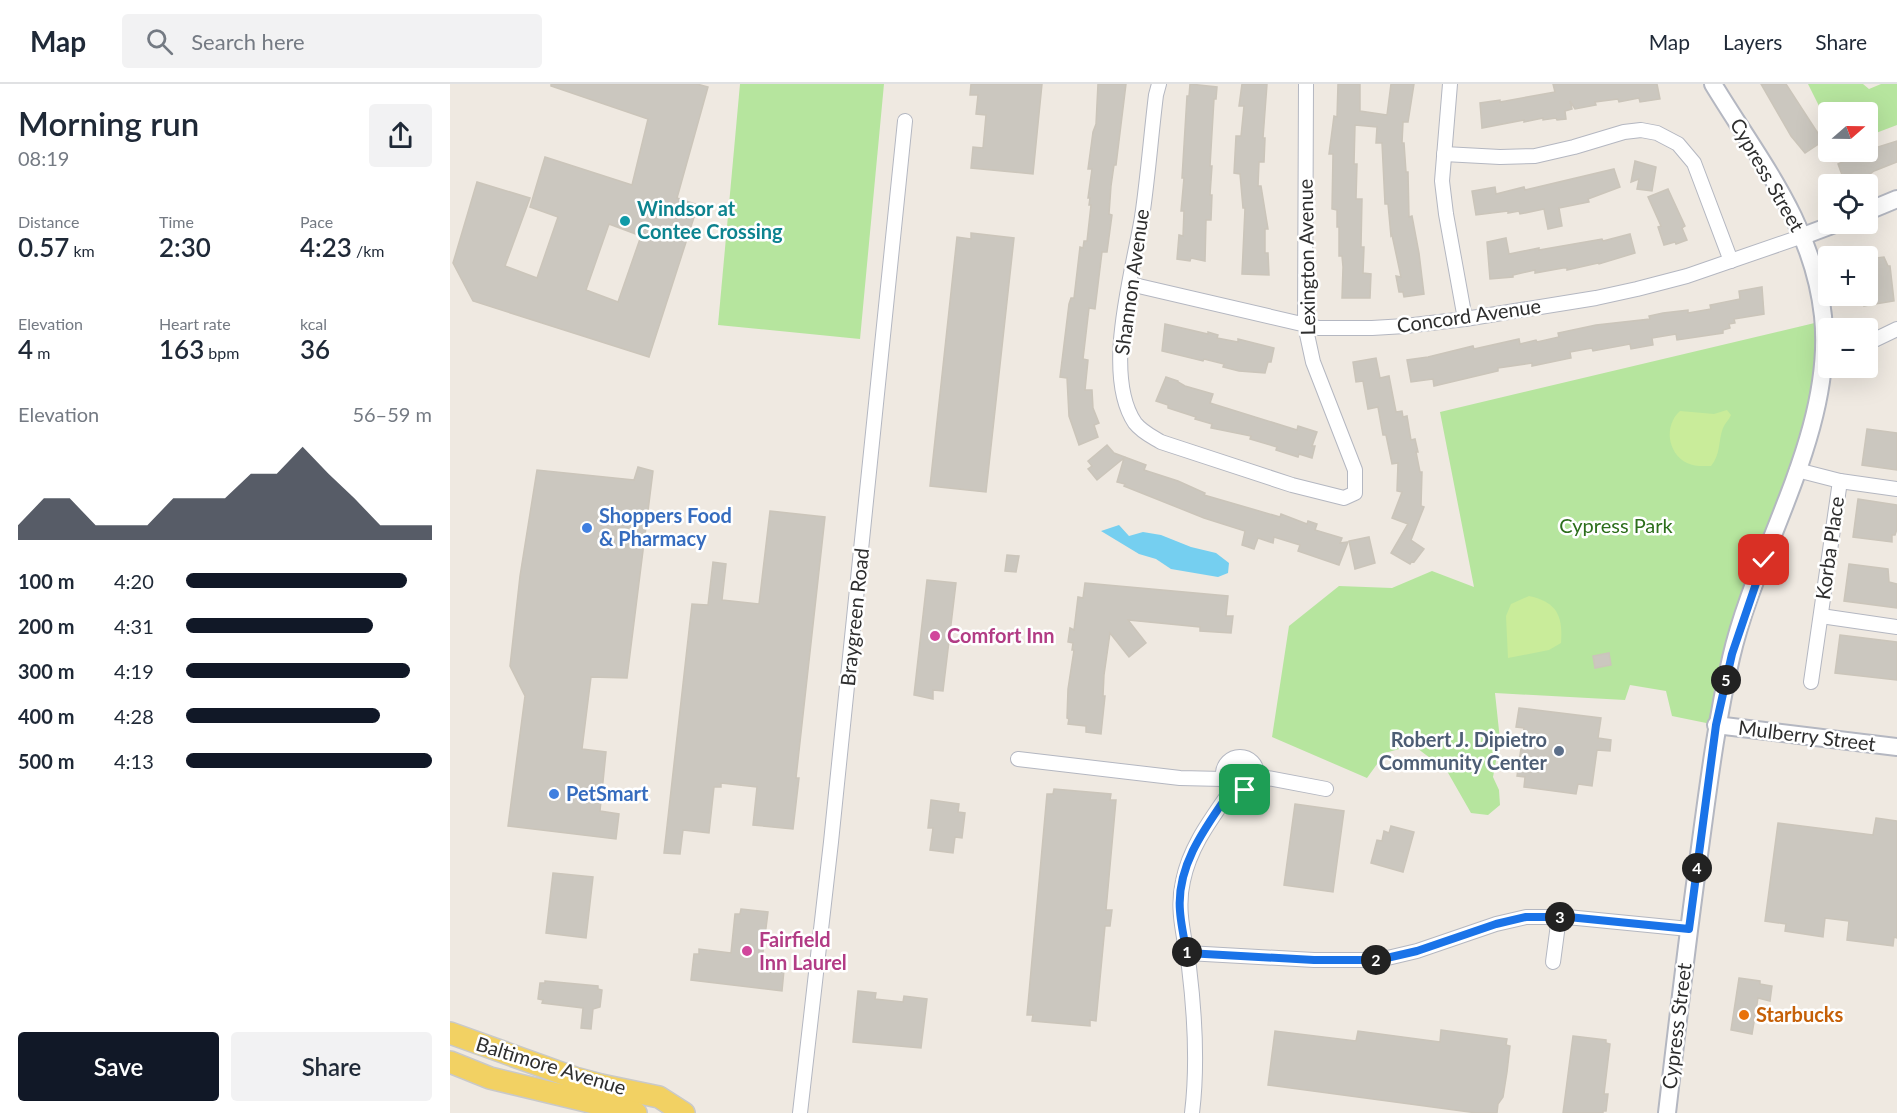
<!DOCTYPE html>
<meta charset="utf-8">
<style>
body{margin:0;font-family:Lato,sans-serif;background:#f2f2f3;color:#1f2937;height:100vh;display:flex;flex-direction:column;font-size:22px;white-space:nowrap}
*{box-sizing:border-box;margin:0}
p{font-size:20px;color:#747a83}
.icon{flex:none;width:33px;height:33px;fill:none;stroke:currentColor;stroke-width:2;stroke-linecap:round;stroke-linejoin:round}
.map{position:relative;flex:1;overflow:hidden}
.drawer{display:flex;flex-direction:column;background:#fff;width:450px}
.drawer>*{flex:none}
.needle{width:39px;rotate:70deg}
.fabs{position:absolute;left:1368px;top:18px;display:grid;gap:12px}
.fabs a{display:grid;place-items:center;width:60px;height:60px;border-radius:6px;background:#fff;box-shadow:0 6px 24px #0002;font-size:30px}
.pin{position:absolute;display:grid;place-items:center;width:51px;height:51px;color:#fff;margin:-26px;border-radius:12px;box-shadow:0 3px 9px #0006}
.km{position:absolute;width:30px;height:30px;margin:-15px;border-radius:50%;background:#222;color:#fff;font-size:16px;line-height:30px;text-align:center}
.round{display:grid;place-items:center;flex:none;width:63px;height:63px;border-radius:6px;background:#f2f2f3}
.headline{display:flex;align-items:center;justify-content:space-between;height:102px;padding:0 18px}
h1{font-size:33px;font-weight:600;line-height:45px}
.figures{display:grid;grid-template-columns:repeat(3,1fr);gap:9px;height:102px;padding:6px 18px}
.figures div{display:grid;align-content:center}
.figures b{font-size:26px;font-weight:600}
.figures small{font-size:16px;font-weight:400}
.figures p{font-size:16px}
.chart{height:168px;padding:12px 18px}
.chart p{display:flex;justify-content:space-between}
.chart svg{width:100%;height:108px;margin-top:6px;fill:#111827;opacity:.7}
.primary-button{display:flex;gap:12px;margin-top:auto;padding:12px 18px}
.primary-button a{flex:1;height:69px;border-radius:6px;background:#111827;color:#fff;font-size:24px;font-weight:600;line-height:69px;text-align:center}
.primary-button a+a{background:#f2f2f3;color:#1f2937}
ul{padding:0 18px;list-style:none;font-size:20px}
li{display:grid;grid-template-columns:96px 72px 1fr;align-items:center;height:45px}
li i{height:15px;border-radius:8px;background:#111827}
header{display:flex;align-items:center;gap:36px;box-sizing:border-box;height:84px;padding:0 30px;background:#fff;border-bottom:2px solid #e0e1e3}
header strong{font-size:28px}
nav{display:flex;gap:33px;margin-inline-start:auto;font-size:21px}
.search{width:420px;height:54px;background:#f2f2f3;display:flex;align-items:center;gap:15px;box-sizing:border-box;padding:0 21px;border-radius:6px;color:#747a83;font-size:22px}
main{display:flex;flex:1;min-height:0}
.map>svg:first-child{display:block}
</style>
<header>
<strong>Map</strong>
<div class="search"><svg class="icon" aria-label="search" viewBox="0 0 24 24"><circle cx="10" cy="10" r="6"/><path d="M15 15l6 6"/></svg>Search here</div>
<nav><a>Map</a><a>Layers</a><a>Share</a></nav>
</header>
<main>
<section class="drawer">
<div class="headline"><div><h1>Morning run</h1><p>08:19</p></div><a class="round"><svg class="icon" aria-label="share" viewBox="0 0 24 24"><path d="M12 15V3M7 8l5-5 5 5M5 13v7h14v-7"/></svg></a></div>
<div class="figures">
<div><p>Distance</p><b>0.57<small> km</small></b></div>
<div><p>Time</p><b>2:30</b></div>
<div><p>Pace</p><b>4:23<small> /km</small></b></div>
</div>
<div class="figures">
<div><p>Elevation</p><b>4<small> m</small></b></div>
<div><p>Heart rate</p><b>163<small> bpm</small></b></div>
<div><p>kcal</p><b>36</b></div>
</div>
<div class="chart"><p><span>Elevation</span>56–59 m</p>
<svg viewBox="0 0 160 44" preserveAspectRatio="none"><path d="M0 44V38L10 27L20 27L30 38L40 38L50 38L60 27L70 27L80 27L90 17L100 17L110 6L120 17L130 27L140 38L150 38L160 38V44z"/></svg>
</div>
<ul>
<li><b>100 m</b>4:20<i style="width:90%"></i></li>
<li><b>200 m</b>4:31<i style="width:76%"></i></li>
<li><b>300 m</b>4:19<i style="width:91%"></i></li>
<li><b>400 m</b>4:28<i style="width:79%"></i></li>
<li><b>500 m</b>4:13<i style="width:100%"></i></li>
</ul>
<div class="primary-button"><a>Save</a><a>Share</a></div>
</section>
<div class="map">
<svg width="1447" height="1029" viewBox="0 0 1447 1029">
<rect width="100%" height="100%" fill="#efe9e1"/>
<g fill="#b6e59e">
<path d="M290,0H434L410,255L268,241Z"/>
<path d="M1358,0H1413L1419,5L1431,0H1447V41L1418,52V28H1378V40Z"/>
<path d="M1373,237V280L1266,641L1222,632L1216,607L1180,601L1175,616L1045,609L1050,656L1043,693L1049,706L1050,721L1038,731L1021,729L997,687L963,661L935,669L917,694L822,653L839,542L889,502L942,504L982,487L1024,503L990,328Z"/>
</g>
<g fill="#c9ec9a">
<path d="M1277,326L1281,331C1279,336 1275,339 1273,344C1268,357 1271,370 1261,382C1253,382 1245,383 1237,379C1217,369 1214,341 1230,327L1264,330Z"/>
<path d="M1079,512C1107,518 1113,532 1111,559L1099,566L1058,574L1056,532L1061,520Z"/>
</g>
<path fill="#75cff0" d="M669,441L679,452L693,448L711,451L741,463L766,469L779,479L778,489L768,493L721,485L706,475L689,470L651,447Z"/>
<g fill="#cbc7bf" stroke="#cbc5ba" stroke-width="1.5" fill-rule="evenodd">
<path d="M101,0H247L258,3L227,114L248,121L199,273L23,217L3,179L27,98L80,114L55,182L87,194L108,133L80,123L95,73L182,101L198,35L101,2ZM159,140L191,152L168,218L136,206Z"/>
<path d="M521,0H592L583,90L521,84L523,63L533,64L536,31L526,30L528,11H520Z"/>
<path d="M648,0H676L666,81H664L661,102L659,130L662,131L657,168H652L645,225L639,224L633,275L638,276L635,306H642L643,324L649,339L644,341L648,353L629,361L619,332L617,294L610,293L619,220L621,214H624L630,163L633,164L634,157H637L641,121H639L640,114H638L642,85H638L643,48L646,40Z"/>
<path d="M740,0L767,3L766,15H764L760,82H762L760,111H762L761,136H756L755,177L741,174L740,177L727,175L729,151L733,152L734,127H731L734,94H732L737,12H739Z"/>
<path d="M792,0H817L813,54H815L814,78H809L808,102H811L818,145H815V169H818L819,191L792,190L795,124H793L790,90L784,89L786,52H791L794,22H789Z"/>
<path d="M888,0H910V27L937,31L941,0H964L958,38H953L952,59H954L956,88H958L959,133L962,132L969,169L974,210L954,213L953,208H949L946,192L951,193L942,151L941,152L938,120H935L932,59H926L927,43L905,41L904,80H907L906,115H912L911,163H914L913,189L921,190L920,214H892L893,183L892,172H889V143H887V126L882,125L883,70H879L884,32L887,33Z"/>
<path d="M1103,0H1207L1210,15L1190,18L1189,14L1169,18L1168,15L1145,18L1146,21L1125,25L1120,17L1122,25L1115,27L1116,35L1107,36L1106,34L1093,36V34L1074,38V36L1032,44L1030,19L1050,16V18L1105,8Z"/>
<path d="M1311,0H1336L1373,57L1355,69L1341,52Z"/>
<path d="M1447,57V78L1424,87L1416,93L1395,99L1388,80L1417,68L1418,66Z"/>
<path d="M1185,77L1206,83L1202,107L1187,105L1189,95L1181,98Z"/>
<path d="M1164,85L1170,103L1138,115L1139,118L1109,124L1112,142L1098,145L1094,125L1070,130L1069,127L1058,129V127L1026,131L1022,107L1045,103L1046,110L1074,103L1075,106Z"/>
<path d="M1218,105L1235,142L1232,144L1237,156L1226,160L1225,158L1214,161L1208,143L1211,142L1198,113Z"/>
<path d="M521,149L564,154L536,408L480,402L507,153L521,155Z"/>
<path d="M1180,150L1185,169L1149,180L1148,179L1126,184L1117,186V184H1113L1085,189V186L1063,191V193L1040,195L1037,158L1056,154L1059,170L1089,164V166L1152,155L1153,157Z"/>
<path d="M1434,173L1438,182H1440L1444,217L1414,222L1412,212H1418V175Z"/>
<path d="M1312,203L1314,230L1284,235L1285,239L1279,240L1280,244L1273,246V249L1227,256L1226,250L1202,254L1203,261L1181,265L1180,260L1143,267L1142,264L1120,268L1121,274L1082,282V279L1048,284V287L984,302L983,295L961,298L957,276L978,273L1023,262L1024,265L1069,255L1070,260L1086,256L1087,258L1109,253L1108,249L1146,241L1200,235L1199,232L1213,229L1238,226V229L1261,225L1260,221L1290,215L1289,207Z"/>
<path d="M715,240L758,250V248L768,251L767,254L788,258V255L824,264L821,278H818L815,289L789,287L773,283L774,280L754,275L753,277L712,267Z"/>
<path d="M926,274L930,294L939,292L946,328L952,327L953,333L957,332L961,356L965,355L968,368H966L970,388H972L971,422L974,423L961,456L974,465L964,478L962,477L960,480L941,469L958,440L942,434L952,408L947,407L948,379L942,380L936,351H933L928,323L918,325L913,297L906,298L903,278Z"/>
<path d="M716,293L728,297V298L735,302L763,310L760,319L847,346L848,342L867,348L862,362H865L862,374L849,370L848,373L826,366L827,363L800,355L801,352L761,344L762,340L745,335L746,333L718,324V321L706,317Z"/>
<path d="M1417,345L1447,349V386L1412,381Z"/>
<path d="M657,361L664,369L696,381L694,386L728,397L755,409L754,411L830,433L831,430L857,440L858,437L867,440L865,446L892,454L890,459L898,458L889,481L848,467L850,461L824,453L823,459L808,454L804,465L792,461L795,447L754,434L674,402L675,400L667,398L674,374L647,396L638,385L642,382L638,377Z"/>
<path d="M188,383L203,387L177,594L141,593L132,665L156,668L150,727L169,730L166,755L58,742L75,612L60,582L70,492L87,386L184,396Z"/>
<path d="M1408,415L1447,421V445L1445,451H1442V458L1403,453Z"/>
<path d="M320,427L375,433L346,694H349L343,745L303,741L307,703L271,699V703H264L259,749L233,746L230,770L214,769L242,520L258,521L263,478L276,480L272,516L309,520Z"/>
<path d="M919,453L925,479L905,485L899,457Z"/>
<path d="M557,471L569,472L566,488L555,487Z"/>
<path d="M1399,480L1438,485L1439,498L1447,500V524L1394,517Z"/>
<path d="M477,496L506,499L493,607L483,606V615L464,611Z"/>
<path d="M635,499L778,512L776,532H783L781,549L750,547V543L678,536L696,559L679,573L660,549L654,591L653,612H655L651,650L636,648V642L618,640L619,635L617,634L618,605L624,566H622L623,559L618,558L620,544L624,546L628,513L633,514Z"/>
<path d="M1390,551L1447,558V596L1385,589Z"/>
<path d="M1159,569L1161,581L1145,584L1143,572Z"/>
<path d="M1069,624L1151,634L1148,654L1161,656L1160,667L1147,666L1142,702L1128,700L1126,710L1074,703L1075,693L1067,692L1074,644L1066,643Z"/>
<path d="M604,705L661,710L660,716H666L656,826H662L660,842H655L646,937L640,936V942L582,937L583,931H577L597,710H603Z"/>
<path d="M481,716L509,720L508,728L515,729L512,754L505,753L503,769L480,766L483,744H478Z"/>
<path d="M845,720L894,727L883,808L834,801Z"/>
<path d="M1426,734L1447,737V854L1444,853L1443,862L1397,856L1399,837L1375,834L1373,853L1335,847L1336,840L1315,837L1328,739L1423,751Z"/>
<path d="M941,742L964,748L953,788L921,779L927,756L932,757L934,747L939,749Z"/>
<path d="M103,789L143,793L136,854L96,849Z"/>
<path d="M291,825L318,828L311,884L334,886L332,907L241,896L244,870H249V865L281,869L285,830H290Z"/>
<path d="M1289,894L1310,897V900L1322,902L1320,917L1308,914L1302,950L1281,946Z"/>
<path d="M95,897L148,902V905L152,906L150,923L143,925L141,945L131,944L133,924L92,919L93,916L88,915L90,899H95Z"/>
<path d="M408,907L426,909L425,915L453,918L454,912L477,915L471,964L403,958Z"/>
<path d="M991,946L1057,955L1056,961L1060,962L1057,988L1053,1013L1048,1020L1047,1029H1027L818,1001L825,947L906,957L908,947L990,958Z"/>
<path d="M1123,952L1156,956V959L1160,960L1154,1010H1158L1156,1027H1153V1029H1113Z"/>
</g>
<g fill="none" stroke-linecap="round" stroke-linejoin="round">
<defs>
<g id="minor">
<path d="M709,0L706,11C701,51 698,93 692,133C683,188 652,290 685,339C692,348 701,352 711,358L842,401L894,414L905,409V386L863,278L855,241L856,0"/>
<path d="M1000,0L992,97L996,130L1015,235"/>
<path d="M994,70L1050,73L1085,72L1124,63L1174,48L1191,46L1207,49L1228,60L1244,79L1281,177"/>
<path d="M680,200L869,244H922L955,242L1015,235L1146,214L1187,205L1237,192L1353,152"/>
<path d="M1418,259L1447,245"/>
<path d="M1347,386L1390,397L1447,405"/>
<path d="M1371,532L1447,543"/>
<path d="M1361,598L1390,397"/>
<circle cx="790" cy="690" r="17"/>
<path d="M568,675L730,694L773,695"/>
<path d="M807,692L876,705"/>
<path d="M737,869L864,876H929L967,867L1046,840L1076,833H1117L1239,845"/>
<path d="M1103,878L1109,833"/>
<path d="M350,1029L381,758L455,37"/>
<path d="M742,1029C748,980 745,932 739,883C735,854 726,827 733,797C740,762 762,734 782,705"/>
</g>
<g id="tertiary">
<path d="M1418,127L1447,115"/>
<path d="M1353,152L1385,140"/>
<path d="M1266,641L1447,663"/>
<path d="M1217,1029C1227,943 1237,857 1249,771C1258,705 1266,639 1281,574C1306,464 1385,348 1373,232C1363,140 1309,76 1263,0"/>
</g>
<g id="primary">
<path d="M0,949L125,994L151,1001L209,1013L234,1029"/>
<path d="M0,978L40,994L186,1029"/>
</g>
</defs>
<use href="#minor" stroke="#b4b7c1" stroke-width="16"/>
<use href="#tertiary" stroke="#b4b7c1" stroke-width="20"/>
<use href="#primary" stroke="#c9c9c9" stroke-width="24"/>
<use href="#minor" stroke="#fff" stroke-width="14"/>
<use href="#tertiary" stroke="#fff" stroke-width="16"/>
<use href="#primary" stroke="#f2d163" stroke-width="21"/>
</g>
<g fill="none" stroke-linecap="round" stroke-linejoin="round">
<defs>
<path id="route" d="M795,706L782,705C757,741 726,781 730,827C731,841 734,855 737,869L864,876H928L967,867L1046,840L1076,833H1118L1239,845L1266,641L1282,570L1314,476"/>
</defs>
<use href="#route" stroke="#fff" stroke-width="12"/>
<use href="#route" stroke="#1a73e8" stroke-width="8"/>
</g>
<circle fill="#0f9aa8" stroke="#fff" stroke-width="2" cx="175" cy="137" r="6"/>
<g fill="#3f7fe0" stroke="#fff" stroke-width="2">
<circle cx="137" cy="444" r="6"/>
<circle cx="104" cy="710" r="6"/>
</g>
<g fill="#d1479c" stroke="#fff" stroke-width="2">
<circle cx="485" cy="552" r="6"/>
<circle cx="297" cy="867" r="6"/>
</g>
<circle fill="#5c6f8a" stroke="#fff" stroke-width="2" cx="1109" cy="667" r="6"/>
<circle fill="#e8710a" stroke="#fff" stroke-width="2" cx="1294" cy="931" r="6"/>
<g text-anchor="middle" stroke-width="5" stroke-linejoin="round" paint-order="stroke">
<g font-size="20" fill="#2e2e2e" stroke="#fff">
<text transform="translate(1317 91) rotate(60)" y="7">Cypress Street</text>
<text transform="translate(857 173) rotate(-91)" y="7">Lexington Avenue</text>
<text transform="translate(682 198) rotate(-82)" y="7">Shannon Avenue</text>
<text transform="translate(1019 232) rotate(-8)" y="7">Concord Avenue</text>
<text transform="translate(1380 464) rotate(-82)" y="7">Korba Place</text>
<text transform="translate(405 533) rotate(-84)" y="7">Braygreen Road</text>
<text transform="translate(1357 652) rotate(7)" y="7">Mulberry Street</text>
<text transform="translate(1227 942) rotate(-83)" y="7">Cypress Street</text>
<text transform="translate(101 982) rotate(17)" y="7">Baltimore Avenue</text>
</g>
<g font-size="20" font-weight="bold" fill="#0d838f" stroke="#fff" text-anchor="start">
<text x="187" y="132">Windsor at<tspan x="187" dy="23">Contee Crossing</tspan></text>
</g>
<g font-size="20" font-weight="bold" fill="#366cbe" stroke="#fff" text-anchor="start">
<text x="149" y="439">Shoppers Food<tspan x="149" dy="23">&amp; Pharmacy</tspan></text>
<text x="116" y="717">PetSmart</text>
</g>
<g font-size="20" fill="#2c6e1b" stroke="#fff">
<text x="1166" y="449">Cypress Park</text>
</g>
<g font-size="20" font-weight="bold" fill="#b23c85" stroke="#fff" text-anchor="start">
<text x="497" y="559">Comfort Inn</text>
<text x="309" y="863">Fairfield<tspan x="309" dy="23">Inn Laurel</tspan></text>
</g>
<g font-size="20" font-weight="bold" fill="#4e5e75" stroke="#fff" text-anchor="end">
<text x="1097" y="663">Robert J. Dipietro<tspan x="1097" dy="23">Community Center</tspan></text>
</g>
<g font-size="20" font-weight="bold" fill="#c56008" stroke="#fff" text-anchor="start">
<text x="1306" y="938">Starbucks</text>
</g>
</g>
</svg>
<div class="fabs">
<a><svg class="needle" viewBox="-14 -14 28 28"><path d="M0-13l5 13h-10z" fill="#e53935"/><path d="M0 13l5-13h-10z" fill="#747a83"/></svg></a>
<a><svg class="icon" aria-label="locate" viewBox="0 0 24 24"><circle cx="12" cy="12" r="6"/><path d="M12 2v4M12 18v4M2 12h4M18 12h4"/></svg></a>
<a>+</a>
<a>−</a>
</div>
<div class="pin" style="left:795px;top:706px;background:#1e9e55"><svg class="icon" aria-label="arrive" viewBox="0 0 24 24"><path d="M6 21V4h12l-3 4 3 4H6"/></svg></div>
<div class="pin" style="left:1314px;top:476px;background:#d93025"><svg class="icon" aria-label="check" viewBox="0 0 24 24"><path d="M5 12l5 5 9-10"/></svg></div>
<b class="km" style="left:737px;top:868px">1</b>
<b class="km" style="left:926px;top:876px">2</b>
<b class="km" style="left:1110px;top:833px">3</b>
<b class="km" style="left:1247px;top:784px">4</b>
<b class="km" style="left:1276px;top:596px">5</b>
</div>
</main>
